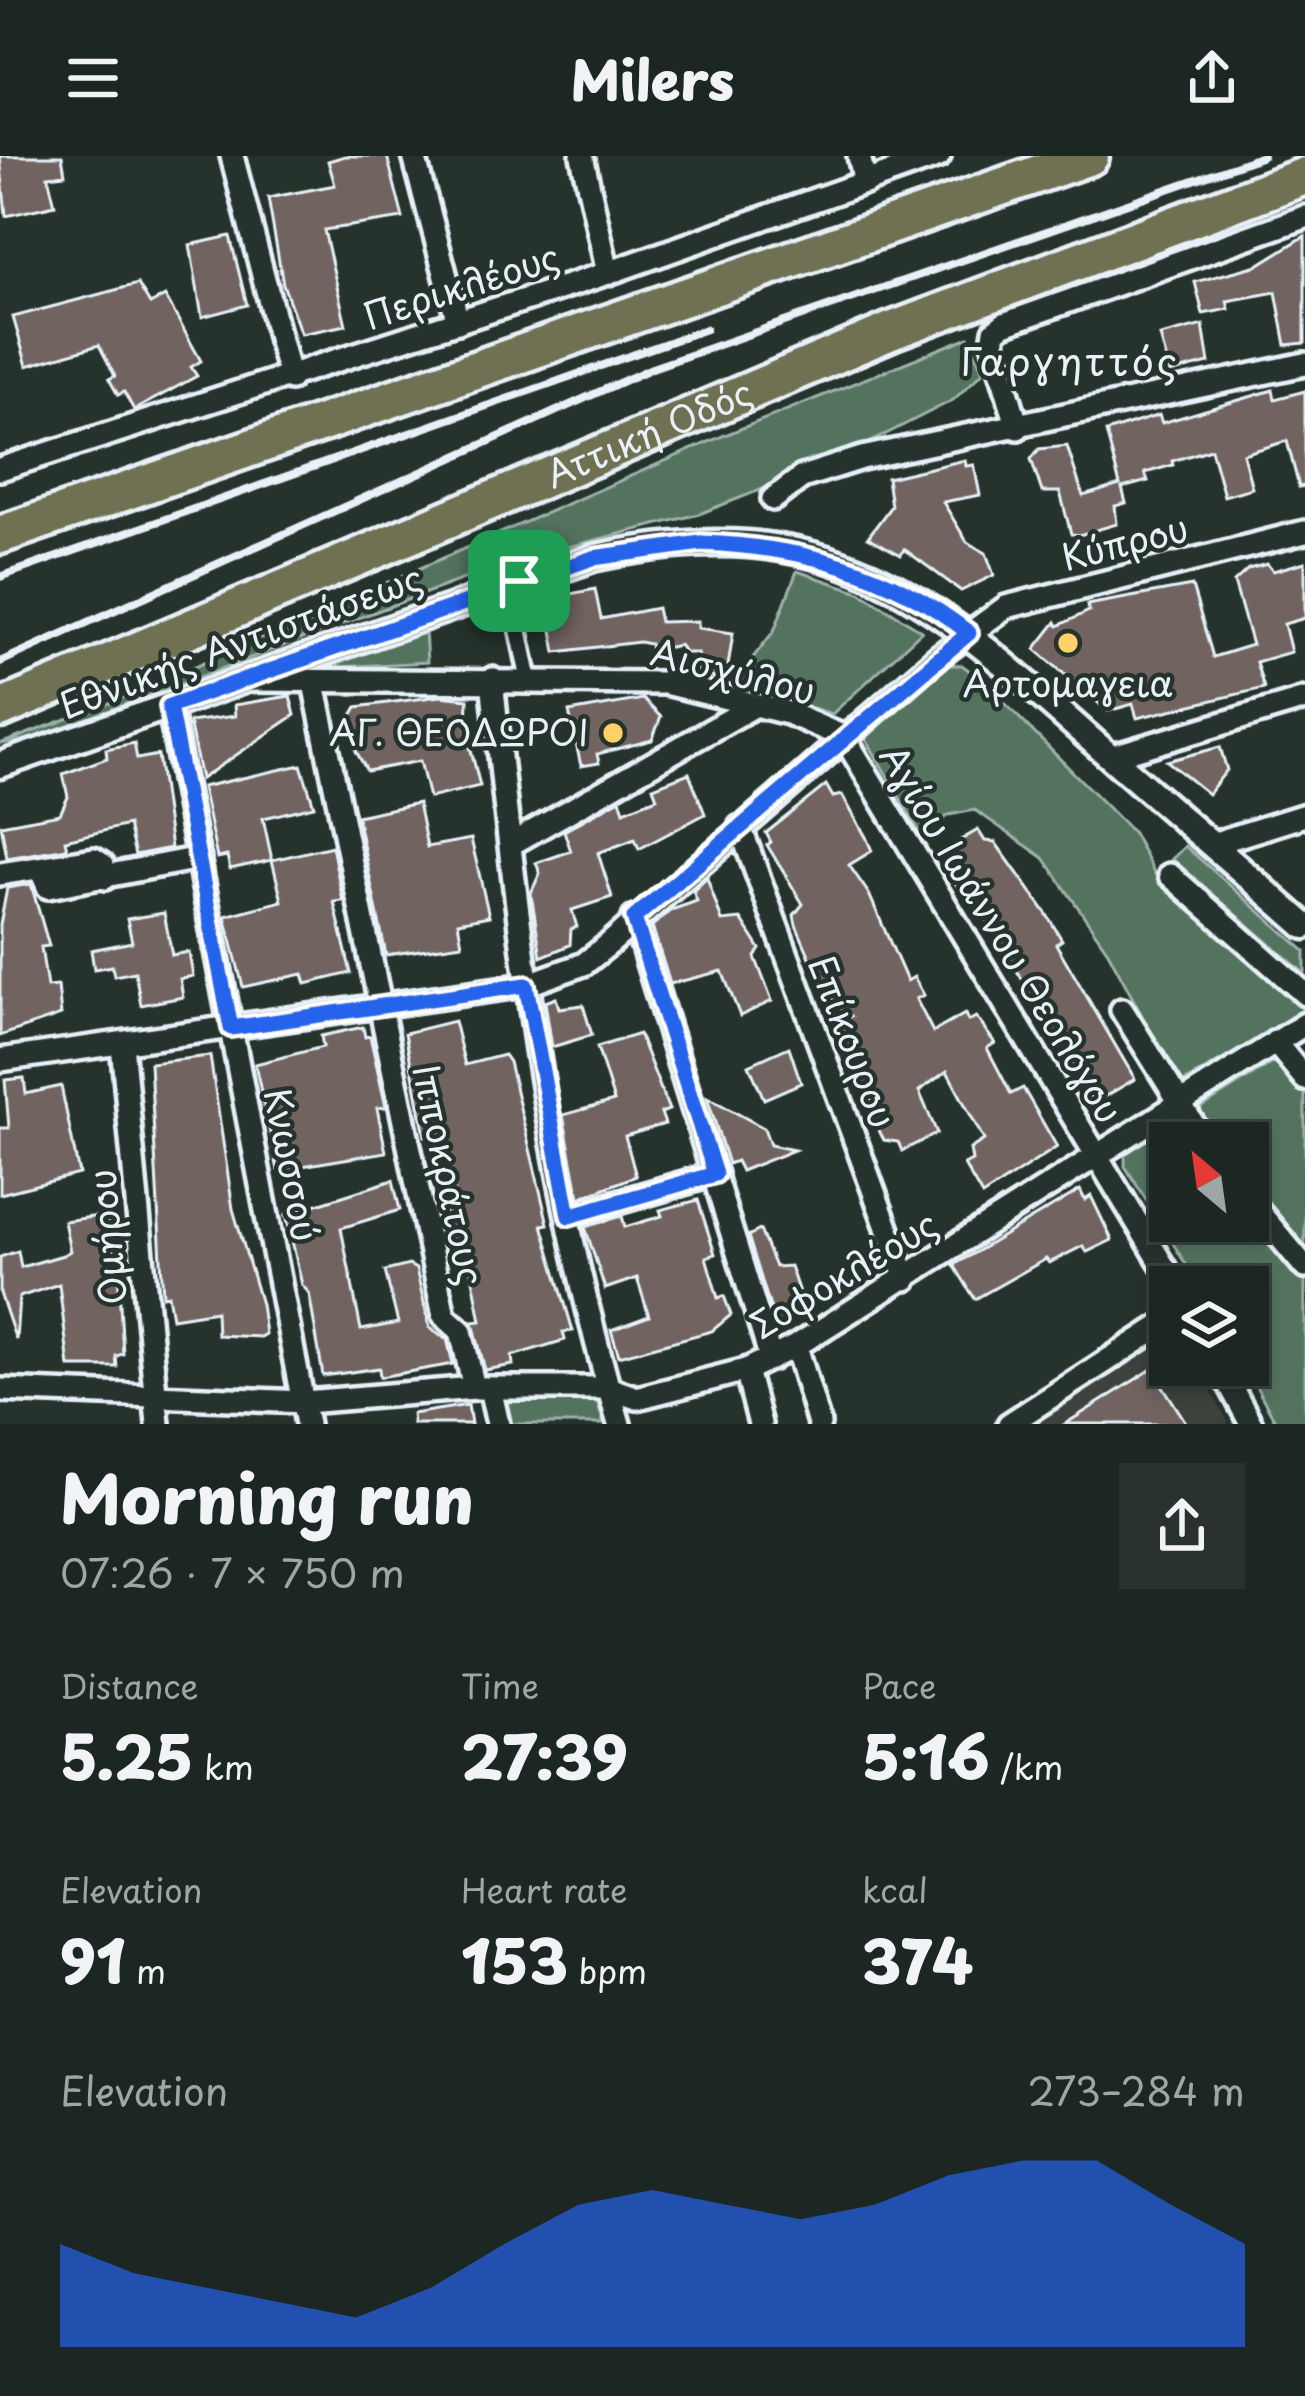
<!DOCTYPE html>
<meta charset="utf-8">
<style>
body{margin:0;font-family:"Playpen Sans",sans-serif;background:#29322f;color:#f1f3f6;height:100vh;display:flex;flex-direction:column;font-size:45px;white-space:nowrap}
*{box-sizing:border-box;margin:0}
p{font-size:39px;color:#a0a5a5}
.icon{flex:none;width:66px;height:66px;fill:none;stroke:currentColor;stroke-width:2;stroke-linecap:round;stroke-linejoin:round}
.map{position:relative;height:1268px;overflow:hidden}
.side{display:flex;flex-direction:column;background:#1c2622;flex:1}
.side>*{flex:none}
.needle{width:78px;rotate:331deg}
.tools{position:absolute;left:1149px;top:966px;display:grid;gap:24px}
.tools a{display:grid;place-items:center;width:120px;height:120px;border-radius:0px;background:#1c2622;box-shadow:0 6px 18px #0003,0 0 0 3px #3a4340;font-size:60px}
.pin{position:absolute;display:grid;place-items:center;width:102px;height:102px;color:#fff;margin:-51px;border-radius:24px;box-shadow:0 6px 18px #0006}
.round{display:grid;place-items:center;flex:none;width:126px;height:126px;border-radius:0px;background:#29322f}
.overview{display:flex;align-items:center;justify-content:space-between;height:204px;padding:0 60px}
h1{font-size:66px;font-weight:800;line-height:90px}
.stats{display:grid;grid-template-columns:repeat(3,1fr);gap:18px;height:204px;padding:12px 60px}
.stats div{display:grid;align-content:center}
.stats b{font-size:60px;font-weight:800}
.stats small{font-size:33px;font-weight:400}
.stats p{font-size:33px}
.chart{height:336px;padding:24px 60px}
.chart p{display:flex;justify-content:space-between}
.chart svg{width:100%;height:216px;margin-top:12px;fill:#2563eb;opacity:.7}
header{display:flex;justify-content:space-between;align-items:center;height:156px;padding:0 60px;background:#1c2622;font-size:54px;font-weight:800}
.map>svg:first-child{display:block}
</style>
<header><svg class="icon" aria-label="menu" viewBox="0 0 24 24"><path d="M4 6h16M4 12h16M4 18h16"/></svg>Milers<svg class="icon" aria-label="share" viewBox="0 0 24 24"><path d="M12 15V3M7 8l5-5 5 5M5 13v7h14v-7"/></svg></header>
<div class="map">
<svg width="1305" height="1268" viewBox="0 0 1305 1268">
<rect width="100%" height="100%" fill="#26332d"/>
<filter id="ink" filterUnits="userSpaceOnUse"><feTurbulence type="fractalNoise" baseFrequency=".00833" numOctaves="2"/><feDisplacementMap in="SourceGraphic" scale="24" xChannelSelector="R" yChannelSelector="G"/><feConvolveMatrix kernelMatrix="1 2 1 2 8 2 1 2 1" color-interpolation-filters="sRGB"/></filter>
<g filter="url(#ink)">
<path fill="#3c423c" d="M1170,1178V1209H1197L1229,1268H1024Z"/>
<g fill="#52735e" stroke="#9db2ab" stroke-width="3">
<path d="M969,181L983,216L953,244L829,307L699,358L512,405L35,582L0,588L115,545L725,279Z"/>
<path d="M797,415L860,436L922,475L832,558L733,527L774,475Z"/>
<path d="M425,475L427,506L322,512V510Z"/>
<path d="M950,509H962L982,524L1133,677L1155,718L1305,855L1179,929L1106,792L1044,702L975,654L949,659L922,680L863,578Z"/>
<path d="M1185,690L1305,795V818L1172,703Z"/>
<path d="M1275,905L1305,932V1103L1248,1033V987H1216L1196,955Z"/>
<path d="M1174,968L1197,987H1170V1065H1248V1057L1305,1122V1268H1277L1244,1209L1248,1131H1200L1125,1010V997Z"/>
<path d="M595,1239L604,1268H509L504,1240Z"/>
</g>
<g fill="#71645f" stroke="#e8f1f8" stroke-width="3">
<path d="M0,0H62L65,18L48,20L55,49L6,60Z"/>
<path d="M345,0H387L403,62L324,74L346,169L301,178L283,128L268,42L335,29L328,5Z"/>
<path d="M230,80L247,149L202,161L190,89Z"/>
<path d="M1305,80V187L1286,189L1276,136L1227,145L1229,153L1203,158L1195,126L1258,109Z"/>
<path d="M138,128L150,148L165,140L201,205L191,211L197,220L134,254L124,236L118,239L109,223L115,220L99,189L27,210L13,161Z"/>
<path d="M1203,169L1209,207L1170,217L1160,180Z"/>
<path d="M1273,234L1275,243L1305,235V330L1299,331L1287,285L1243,298L1252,332L1224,340L1211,293L1172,305L1173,309L1145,317L1148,325L1122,332L1126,347L1115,350L1117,368L1079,379L1071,378L1060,336H1042L1031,303L1039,293L1067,290L1083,340L1120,329L1106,276L1159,259L1162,267Z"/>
<path d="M965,304L966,310L974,309L980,339L943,346L967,386L986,397L994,419L961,435L904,393L901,399L868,381L891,350L887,322Z"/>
<path d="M1305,406V462L1284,468L1291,496L1256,506L1264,532L1137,562L1133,548L1108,555L1035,493L1056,466L1058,470L1089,455L1087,449L1192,430L1213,501L1252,489L1234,426L1248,413L1267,408L1273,415Z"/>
<path d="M595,433L601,463L657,452L660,466L698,465V472L733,477L727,517L722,523L699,519L698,497H685L679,489L651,495L650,488L639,486L556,496L546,443Z"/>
<path d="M290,540L295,559L201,623L189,566L235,560L234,549Z"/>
<path d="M440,540L468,543L467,578L480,630L429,642L420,605L367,615L356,595L354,576L340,579L357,551Z"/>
<path d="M643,543L661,561L652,584L597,598L599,607L581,610L569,556Z"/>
<path d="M134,587L137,603L158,599L171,692L135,699L128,669L65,684L67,692L7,702L1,669L60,658L68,641L63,618L107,602L106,593Z"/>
<path d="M1220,591L1227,614L1208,638L1167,605Z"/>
<path d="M301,609L314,650L263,662L272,704L230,713L227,700L217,702L202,631Z"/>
<path d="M689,617L705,658L639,693L635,683L598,697L612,741L572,754L577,771L571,773L570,789L541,801L531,737L540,717L536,707L571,695L564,675L620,643L624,655L657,642L653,631Z"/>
<path d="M826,629L833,641L842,639L866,681L872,695L849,709L869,738L907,825L914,821L924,839L916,843L933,876L965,858L968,865L976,861L995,887L987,892L1011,938L1023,932L1057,991L982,1040L964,1009L972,1005L970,993L984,984L947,915L919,935L937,977L902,995L898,986L884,984L872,961L879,957L847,905L857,900L839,866L851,860L826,838L796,769L794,759L803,748L767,689L771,686L766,677Z"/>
<path d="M418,647L427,691L471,683L489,760L458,766L462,788L386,799L357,660Z"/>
<path d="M978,674L985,685L995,686L1046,757L1062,784L1056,788L1135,923L1094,947L966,727L958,731L942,705L954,688Z"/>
<path d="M332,690L343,745L334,746L351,817L306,828L303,818L243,831L225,760L282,745L272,704Z"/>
<path d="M707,722L722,765L741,763L760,793L755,801L772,845L740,860L722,815L670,828L652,770L671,754L697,745L693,735Z"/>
<path d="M31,728L49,790L41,791L47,831L58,830L61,859L0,880V769L7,732Z"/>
<path d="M164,757L172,799L189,796L193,820L180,823L183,841L141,849L135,816L114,820L112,810L94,813L91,794L132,786L127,763Z"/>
<path d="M556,842L559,852L583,849L592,879L552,891L545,846Z"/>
<path d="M454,865L465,909L504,899L509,906L548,1068L542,1069L573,1175L563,1176L565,1184L512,1200L513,1209L485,1214L473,1166L481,1165L467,1091L453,1094L442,1046L456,1043L441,976L425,980L405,877Z"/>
<path d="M363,871L365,881L370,880L386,951L377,952L386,996L278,1014L255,908L323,891L321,880Z"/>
<path d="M639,878L669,954L661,957L665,968L625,980L636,1020L579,1042L563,959L614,945L597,891Z"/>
<path d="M789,891L801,927L764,943L749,909Z"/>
<path d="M210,900L233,1053L261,1148L265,1178L260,1181L217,1179L216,1155L172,1162L168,1139L163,1140L150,907Z"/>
<path d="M24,922L26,938L61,930L79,1018L0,1038V972H9L5,924Z"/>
<path d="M707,941L764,972L770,989L794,994L741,1015L736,1005L728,1008Z"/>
<path d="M393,1024L400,1054L341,1072L361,1174L398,1167L385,1115L409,1109L416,1113L430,1172L447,1183L453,1208L380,1221L379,1212L323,1220L309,1137L302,1129L286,1058Z"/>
<path d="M1080,1034L1085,1044L1091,1040L1112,1084L1087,1096L1083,1090L1049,1107L1046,1103L975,1143L954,1109Z"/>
<path d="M698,1044L715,1098L706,1101L718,1142L724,1140L731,1159L712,1175L619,1200L611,1174L649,1160L637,1122L605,1133L585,1071L622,1060L625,1071L662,1060L660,1054Z"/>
<path d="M106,1059L118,1115L123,1198L116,1200L117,1211H69L59,1128L19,1141L16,1184L0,1137V1101L18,1095L21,1111L63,1099L70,1095L64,1065Z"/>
<path d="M760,1074L775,1111L790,1110L805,1154L779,1163L770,1151L748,1080Z"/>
<path d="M1152,1213L1187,1268H1065Z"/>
<path d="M468,1249L471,1268H413L412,1258Z"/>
</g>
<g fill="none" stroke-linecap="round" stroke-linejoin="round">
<defs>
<path id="pedestrian" d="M509,428L529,523"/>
<g id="minor">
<path d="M232,0L290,223"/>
<path d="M414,0L458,166"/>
<path d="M582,0L608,117"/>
<path d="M859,0L865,27"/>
<path d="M1018,272L993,187L995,175L1004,168L1305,61"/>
<path d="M0,313L608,117L939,0"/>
<path d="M773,343L802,321L862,302L1305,208"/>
<path d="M492,523C517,773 547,1027 619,1268"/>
<path d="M248,524L665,527L788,557L844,581"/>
<path d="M314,527L444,1160L461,1175L474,1232"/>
<path d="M169,550L307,1268"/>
<path d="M844,581L1176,1131"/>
<path d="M1110,601L1305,543"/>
<path d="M740,671L906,1123"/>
<path d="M511,688L752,551"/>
<path d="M1212,688L1305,659"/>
<path d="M40,712L48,731L199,702"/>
<path d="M0,718L94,703L103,709L105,722"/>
<path d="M1170,719L1305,838"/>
<path d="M634,762L771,1203"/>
<path d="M1122,854L1205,987"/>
<path d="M1275,886L1305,923"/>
<path d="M122,888L158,1268"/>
<path d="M0,904L526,829L584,808L609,788L939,500L1006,451L1305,376"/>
<path d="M1248,1043L1305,1111"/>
<path d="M569,1060L715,1018"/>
<path d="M796,1190L819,1268"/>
<path d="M1219,1209L1251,1268"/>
<path d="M746,1214L760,1268"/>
<path d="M490,1232L498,1268"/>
<path d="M0,1234L305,1246L474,1232H608L637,1242L746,1214L796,1190L1305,868"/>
<path d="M1009,1268L1170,1164"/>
</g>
<path id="tertiary" d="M0,609L593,402C831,349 932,442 1097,589C1166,650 1236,709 1305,770"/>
<g id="motorway">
<path d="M0,379L1090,0"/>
<path id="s1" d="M0,553L891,175L1305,20"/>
</g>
</defs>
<use href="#pedestrian" stroke="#e8f1f8" stroke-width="24"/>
<use href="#minor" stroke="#e8f1f8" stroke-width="30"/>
<use href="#tertiary" stroke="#e8f1f8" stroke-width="33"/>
<use href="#motorway" stroke="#e8f1f8" stroke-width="45"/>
<use href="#pedestrian" stroke="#26332d" stroke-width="15"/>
<use href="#minor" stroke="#26332d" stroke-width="21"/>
<use href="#tertiary" stroke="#26332d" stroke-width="24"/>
<use href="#motorway" stroke="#706f52" stroke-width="36"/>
<g stroke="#e8f1f8" stroke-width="8">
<path d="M0,421L706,173"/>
<path d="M0,506L652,212L1263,0"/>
</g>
</g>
</g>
<g fill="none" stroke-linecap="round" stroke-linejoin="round" filter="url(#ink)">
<defs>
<path id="route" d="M701,387C802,391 889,414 969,477L634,762L715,1018L569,1060L526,829L231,872L169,550L593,402Z"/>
</defs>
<use href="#route" stroke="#fff" stroke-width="24"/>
<use href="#route" stroke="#2563eb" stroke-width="15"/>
</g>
<g fill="#ffd166" stroke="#26332d" stroke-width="4.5">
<circle cx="1068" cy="487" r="12"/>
<circle cx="613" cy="577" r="12"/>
</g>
<g text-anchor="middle" stroke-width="9" stroke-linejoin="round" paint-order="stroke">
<g font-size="36" fill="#e8f1f8" stroke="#26332d">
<text transform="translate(461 131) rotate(-18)" y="13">Περικλέους</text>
<text dy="13" stroke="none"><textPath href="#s1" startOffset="705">Αττική Οδός</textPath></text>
<text transform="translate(1125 387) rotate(-14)" y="13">Κύπρου</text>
<text transform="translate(241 486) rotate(-20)" y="13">Εθνικής Αντιστάσεως</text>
<text transform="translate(733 516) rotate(14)" y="13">Αισχύλου</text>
<text transform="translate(1001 778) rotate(59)" y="13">Αγίου Ιωάννου Θεολόγου</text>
<text transform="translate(852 886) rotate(69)" y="13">Επίκουρου</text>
<text transform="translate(291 1009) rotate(79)" y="13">Κνωσσού</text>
<text transform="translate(448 1019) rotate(78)" y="13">Ιπποκράτους</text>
<text transform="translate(108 1081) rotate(-95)" y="13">Ομήρου</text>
<text transform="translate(844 1119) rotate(-31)" y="13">Σοφοκλέους</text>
</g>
<g font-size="36" fill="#e8f1f8" stroke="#26332d">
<text x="1068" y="541">Αρτομαγεια</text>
<text x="589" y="590" text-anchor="end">ΑΓ. ΘΕΟΔΩΡΟΙ</text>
</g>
<g font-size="39" letter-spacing="3" fill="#e8f1f8" stroke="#26332d">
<text x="1070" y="220">Γαργηττός</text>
</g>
</g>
</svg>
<div class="tools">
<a><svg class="needle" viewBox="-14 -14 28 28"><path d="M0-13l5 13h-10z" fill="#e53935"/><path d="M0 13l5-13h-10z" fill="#a0a5a5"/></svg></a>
<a><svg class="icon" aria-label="layers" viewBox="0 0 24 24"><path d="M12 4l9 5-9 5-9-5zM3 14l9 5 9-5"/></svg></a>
</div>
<div class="pin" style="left:519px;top:425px;background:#1e9e55"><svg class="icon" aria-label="arrive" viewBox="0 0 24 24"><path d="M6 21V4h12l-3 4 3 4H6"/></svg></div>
</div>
<section class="side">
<div class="overview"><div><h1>Morning run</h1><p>07:26 · 7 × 750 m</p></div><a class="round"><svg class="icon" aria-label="share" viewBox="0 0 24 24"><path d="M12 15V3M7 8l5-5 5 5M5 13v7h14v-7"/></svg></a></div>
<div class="stats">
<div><p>Distance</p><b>5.25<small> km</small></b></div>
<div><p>Time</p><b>27:39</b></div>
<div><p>Pace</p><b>5:16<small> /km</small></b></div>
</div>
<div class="stats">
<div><p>Elevation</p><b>91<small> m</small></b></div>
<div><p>Heart rate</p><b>153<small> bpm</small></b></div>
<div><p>kcal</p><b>374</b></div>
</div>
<div class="chart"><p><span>Elevation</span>273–284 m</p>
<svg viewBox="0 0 160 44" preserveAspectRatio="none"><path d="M0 44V23L10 29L20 32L30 35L40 38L50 32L60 23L70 15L80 12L90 15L100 18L110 15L120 9L130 6L140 6L150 15L160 23V44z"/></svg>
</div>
</section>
